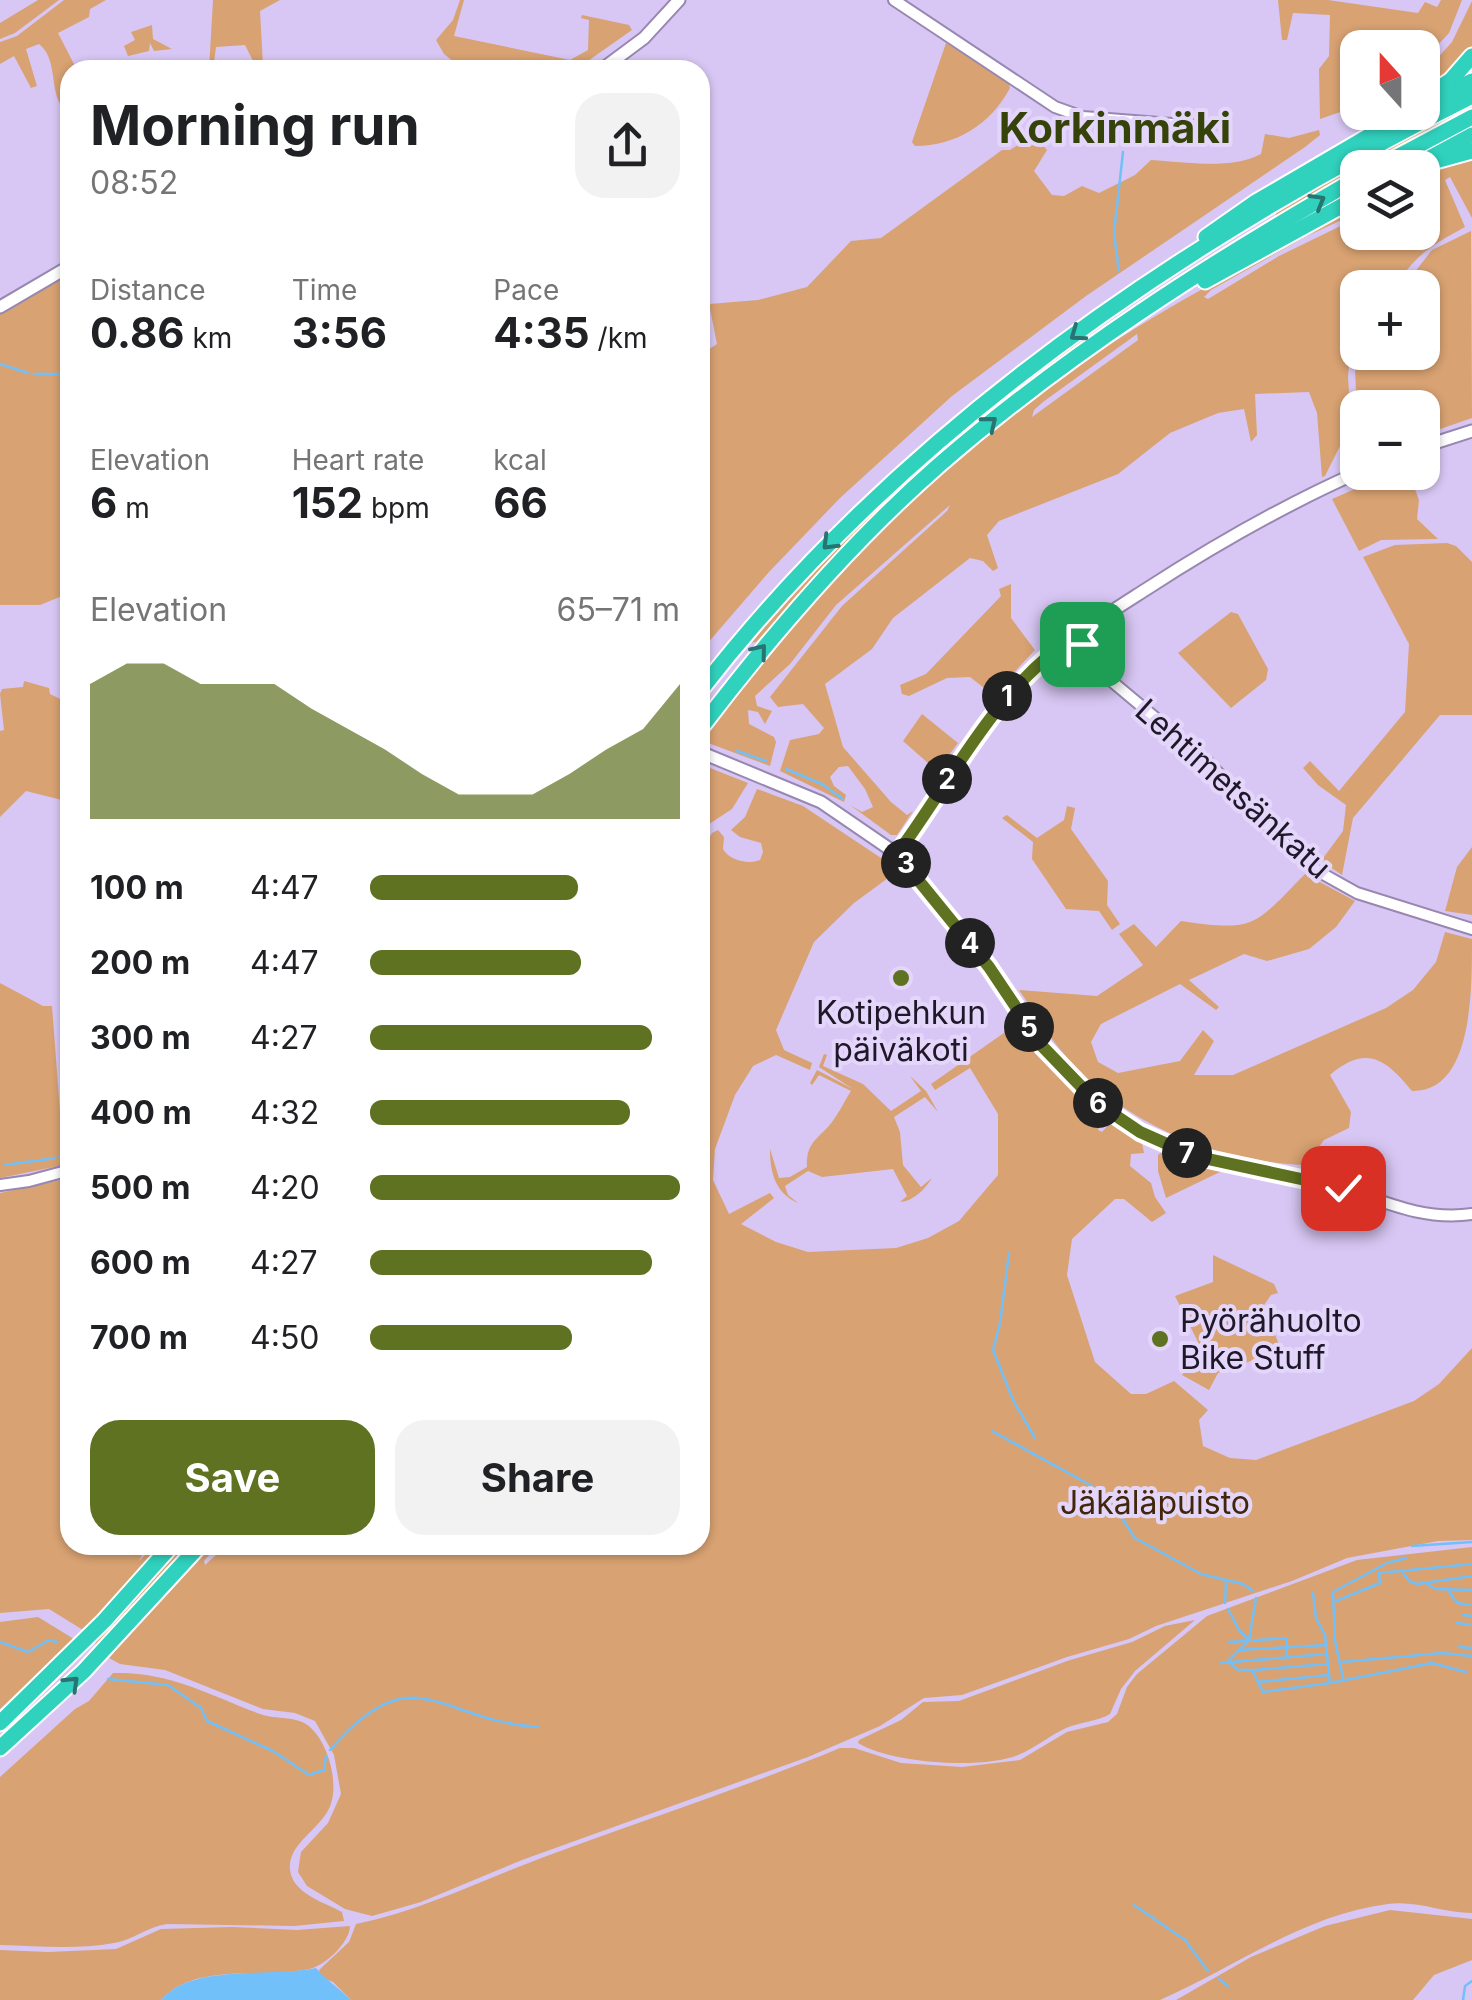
<!DOCTYPE html>
<meta charset="utf-8">
<style>
body{margin:0;font-family:Inter,sans-serif;background:#f2f2f2;color:#202124;height:100vh;display:flex;flex-direction:column;font-size:38px;white-space:nowrap}
*{box-sizing:border-box;margin:0}
p{font-size:32px;color:#757577}
.icon{flex:none;width:55px;height:55px;fill:none;stroke:currentColor;stroke-width:2;stroke-linecap:round;stroke-linejoin:round}
.map{position:relative;flex:1;overflow:hidden}
.sheet{position:absolute;left:60px;top:60px;width:650px;height:1495px;display:flex;flex-direction:column;background:#fff;border-radius:30px;box-shadow:0 2px 8px #0004}
.sheet>*{flex:none}
.needle{width:65px;rotate:339deg}
.fabs{position:absolute;left:1340px;top:30px;display:grid;gap:20px}
.fabs a{display:grid;place-items:center;width:100px;height:100px;border-radius:20px;background:#fff;box-shadow:0 2px 8px #0004;font-size:50px}
.pin{position:absolute;display:grid;place-items:center;width:85px;height:85px;color:#fff;margin:-42px;border-radius:20px;box-shadow:0 5px 15px #0006}
.km{position:absolute;width:50px;height:50px;margin:-25px;border-radius:50%;background:#222;color:#fff;font-size:28px;line-height:50px;text-align:center}
.round{display:grid;place-items:center;flex:none;width:105px;height:105px;border-radius:30px;background:#f2f2f2}
.head{display:flex;align-items:center;justify-content:space-between;height:170px;padding:0 30px}
h1{font-size:55px;font-weight:700;line-height:75px}
.metrics{display:grid;grid-template-columns:repeat(3,1fr);gap:15px;height:170px;padding:10px 30px}
.metrics div{display:grid;align-content:center}
.metrics b{font-size:42px;font-weight:700}
.metrics small{font-size:28px;font-weight:400}
.metrics p{font-size:28px}
.chart{height:280px;padding:20px 30px}
.chart p{display:flex;justify-content:space-between}
.chart svg{width:100%;height:180px;margin-top:10px;fill:#5e7221;opacity:.7}
.primary-button{display:flex;gap:20px;margin-top:auto;padding:20px 30px}
.primary-button a{flex:1;height:115px;border-radius:30px;background:#5e7221;color:#fff;font-size:40px;font-weight:700;line-height:115px;text-align:center}
.primary-button a+a{background:#f2f2f2;color:#202124}
ul{padding:0 30px;list-style:none;font-size:32px}
li{display:grid;grid-template-columns:160px 120px 1fr;align-items:center;height:75px}
li i{height:25px;border-radius:12px;background:#5e7221}
.map>svg:first-child{display:block}
</style>
<div class="map">
<svg width="1472" height="2000" viewBox="0 0 1472 2000">
<rect width="100%" height="100%" fill="#d8c7f4"/>
<g fill="#d8a272" fill-rule="evenodd">
<path d="M38,0H59L15,33L0,39V23Z"/>
<path d="M64,0H106L90,9L89,17L58,33L77,70H70V93L61,95L62,107C49,88 58,59 39,44L26,49L37,86L31,88L14,56L0,64V42L17,36Z"/>
<path d="M213,0H280L260,11L263,65H255L245,45L216,47L213,70H209Z"/>
<path d="M460,0H464L454,36L570,60L588,50L589,20L581,18L582,15L629,25L632,30L575,70H464L444,54L436,40L453,20Z"/>
<path d="M1278,0H1328L1418,13L1425,2L1437,7L1441,0H1462L1449,33L1423,61L1422,48H1358L1357,74C1343,82 1343,95 1352,108L1320,119L1319,69L1329,56L1330,15L1293,13L1287,40H1282Z"/>
<path d="M1472,1V49L1423,95V74L1452,42Z"/>
<path d="M152,25L153,39L172,49L154,51L150,43L149,51L128,56L124,46L135,40L131,32Z"/>
<path d="M946,43L1008,80L1010,88C991,124 956,146 915,146L912,142Z"/>
<path d="M1449,113L1453,120L1365,167L1358,168L1357,172L1278,218L1274,211Z"/>
<path d="M1319,130L1320,135L1305,147L1086,296L952,396L840,498L769,572L700,652V355L717,344L709,304L758,300L807,287L851,241L881,238L1002,150H1010L1034,135L1047,150L1034,171L1052,195L1064,196L1082,186L1099,193L1135,175L1151,160C1185,162 1231,170 1261,154L1265,134L1289,138Z"/>
<path d="M1472,156V218L1450,177L1445,180L1465,227C1429,247 1419,252 1394,287L1358,288L1357,349L1349,365L1348,377L1351,424L1325,476L1322,477L1317,413L1309,392L1255,394L1257,435L1251,442L1244,409L1218,413L1170,433L1118,474L999,521L987,535L998,568L993,571L983,561L970,558L893,618L872,649L825,684L843,747L891,802L907,815L913,811L897,835H891L850,805L862,812L873,807L865,789L848,766L839,767L830,777L834,786L846,795L844,802L780,771L790,740L819,734L824,728L803,704L778,707L770,697L842,606L947,511L950,505L836,605L790,664L755,696L757,706L772,711L765,724L758,712L748,710L749,724L774,737L776,742L770,766L700,740C791,620 893,507 1013,413C1119,330 1238,268 1357,207V213L1307,236L1211,290L1204,297L1208,299L1279,256L1357,218L1358,232H1422L1423,171ZM1137,334L1138,340L1032,417L1034,410L1043,402Z"/>
<path d="M1471,231L1472,418L1423,435L1422,408H1358L1357,412L1355,369L1364,353L1422,352V288L1403,287L1432,250Z"/>
<path d="M70,273V598L67,594L40,605H0V313Z"/>
<path d="M1079,339L1085,344L1032,383L756,642L748,643L817,563L947,440Z"/>
<path d="M1392,473H1409L1419,500L1417,519L1438,539L1381,540L1359,551L1332,499Z"/>
<path d="M1447,543L1456,546L1472,562V715H1440L1353,818L1342,875L1321,861L1343,831L1346,805L1318,785L1303,768L1310,761L1339,791L1405,712L1409,644L1363,557L1395,545Z"/>
<path d="M1011,584V618L1035,650L993,695L970,677L947,678L909,696L902,694L900,685L926,674L1001,596L999,589Z"/>
<path d="M1231,612L1238,614L1268,669L1266,680L1231,708L1178,653Z"/>
<path d="M24,681L49,688L50,694L70,704V802L26,791L0,817V731L4,730L0,694L2,689L23,687Z"/>
<path d="M922,714L958,743L937,771L903,741Z"/>
<path d="M700,764L748,783L732,809L700,830Z"/>
<path d="M757,789L803,806L899,870L854,903L814,942L776,1030L784,1050L812,1063L810,1070L776,1055L753,1066L735,1095L715,1149L713,1180L729,1214L770,1193L774,1198L741,1224L776,1242L808,1252L896,1248L928,1238L959,1221L998,1175V1114L970,1068L935,1090L931,1084L1011,1028L1019,1027L1071,1085L1105,1114L1098,1130L1102,1132L1112,1121L1142,1143L1144,1153L1131,1154L1130,1166L1151,1183L1155,1197L1166,1213L1152,1222L1124,1199H1115L1072,1239L1067,1275L1095,1362L1131,1394H1146L1174,1381L1208,1410L1199,1420L1203,1446L1230,1458L1256,1460L1414,1401L1439,1384L1472,1348V1540L1438,1541L1347,1558L1292,1581L1156,1626L1129,1639L1067,1657L962,1695L924,1698L880,1726L808,1757L522,1860L421,1902L372,1916L345,1909L307,1886L298,1872L301,1852L328,1823L341,1794L334,1755L315,1721L295,1713L263,1709L165,1670L120,1664L109,1658L210,1545H218L204,1561L205,1565L227,1545H700V854L712,833L718,830L724,837L723,849C729,860 748,865 760,860L763,852L761,843L740,837L731,830L745,817Z"/>
<path d="M1067,806L1075,808L1071,829L1108,881L1107,905L1120,924L1112,930L1099,911L1066,909L1032,859L1033,842L1002,818L1007,815L1037,838L1064,820Z"/>
<path d="M1472,847V915L1445,911L1457,867Z"/>
<path d="M1305,874L1355,901L1336,927L1309,949L1267,961L1244,954L1189,980L1219,1007L1216,1010L1180,984L1101,1024L1091,1042L1098,1062L1118,1073L1180,1061L1203,1030L1214,1041L1194,1075H1233L1386,1008L1413,990L1436,962L1445,932L1472,939C1472,995 1472,1092 1412,1091C1386,1059 1366,1044 1330,1075L1351,1112L1349,1128L1324,1140L1306,1165C1222,1162 1138,1130 1078,1070C1055,1047 1037,1016 1019,990L1097,996L1143,965L1119,934L1134,924L1156,947L1181,921C1255,932 1254,926 1305,874Z"/>
<path d="M0,983L43,1006H52L64,1165L0,1178Z"/>
<path d="M824,1054L827,1055L823,1066L863,1084L891,1111L921,1091L910,1076L926,1091L938,1112L925,1097L894,1117L900,1132L903,1165L921,1187L932,1178C925,1189 914,1201 900,1202L907,1196L893,1169L822,1177L808,1171L785,1186L788,1195L798,1203C775,1193 770,1172 770,1149L779,1178L790,1177L807,1167C806,1146 814,1141 828,1127C837,1117 844,1102 851,1091L819,1075L812,1085L810,1083L817,1070L853,1089L819,1067Z"/>
<path d="M1162,1152L1197,1166L1222,1171L1166,1198L1158,1171V1155Z"/>
<path d="M70,1178V1545H147L139,1561L155,1545H163L83,1630L49,1609L0,1613V1193Z"/>
<path d="M1213,1255L1274,1284L1278,1293L1271,1295L1264,1305L1281,1350L1218,1373L1209,1390L1182,1375L1202,1350L1175,1296L1213,1282Z"/>
<path d="M179,1545H194L99,1647L93,1641Z"/>
<path d="M1472,1547V1913C1444,1913 1416,1900 1388,1904C1305,1914 1234,1968 1160,2000H351L333,1982L321,1977L319,1970L349,1942L356,1924C421,1911 482,1880 544,1857C643,1820 743,1788 840,1748H854L901,1763L962,1767L1020,1760L1067,1732L1108,1722L1117,1714L1127,1687L1137,1674L1207,1616L1357,1560Z"/>
<path d="M38,1617L74,1639L0,1709V1622Z"/>
<path d="M1195,1620L1135,1671L1121,1689L1110,1714C1096,1722 1080,1722 1066,1728C1049,1736 1035,1748 1018,1755C982,1770 890,1763 858,1743L859,1740L901,1720L923,1702L959,1701L1067,1661L1132,1642L1165,1626Z"/>
<path d="M113,1673C168,1671 210,1695 260,1714C276,1720 299,1715 311,1728C328,1744 337,1778 332,1800C326,1828 287,1841 290,1870C293,1894 324,1902 342,1912L344,1921L294,1926L167,1924C147,1927 133,1940 114,1943C76,1950 38,1946 0,1945V1777L75,1709L89,1701Z"/>
<path d="M1390,1910L1472,1919V1960L1434,1975L1413,2000H1176L1251,1957L1325,1926Z"/>
<path d="M350,1926C350,1942 325,1966 309,1969C263,1979 195,1962 161,2000H0V1950L48,1952L116,1949L161,1929L232,1927L297,1930Z"/>
</g>
<path fill="#72c0fa" d="M316,1968C325,1979 339,1988 351,2000H161C192,1963 270,1978 316,1968Z"/>
<g fill="none" stroke-linecap="round" stroke-linejoin="round">
<g stroke="#72c0fa" stroke-width="2.5">
<path d="M1422,226L1433,242"/>
<path d="M1119,271L1114,233L1123,152"/>
<path d="M0,364L28,373"/>
<path d="M34,374H70"/>
<path d="M737,751L766,761"/>
<path d="M786,769L822,784L843,799"/>
<path d="M69,960L70,961"/>
<path d="M59,1157H70"/>
<path d="M5,1165L55,1158"/>
<path d="M1009,1253L1000,1323L993,1350L1013,1400L1035,1438"/>
<path d="M992,1431L1092,1486L1120,1515L1135,1538L1201,1574L1243,1584L1253,1591"/>
<path d="M1412,1546L1472,1542"/>
<path d="M1379,1573L1472,1564"/>
<path d="M1403,1573L1409,1581L1417,1584L1472,1576"/>
<path d="M1427,1584L1436,1589L1472,1590"/>
<path d="M1449,1591L1457,1603L1472,1605"/>
<path d="M1313,1593L1316,1618L1325,1635L1330,1683L1432,1663L1466,1672"/>
<path d="M1256,1598L1249,1640L1228,1661L1238,1670H1252L1263,1692L1329,1683"/>
<path d="M1336,1601L1380,1583L1379,1574"/>
<path d="M1225,1603L1226,1582"/>
<path d="M1228,1609L1239,1630L1248,1639"/>
<path d="M1463,1615L1472,1616"/>
<path d="M1457,1623L1472,1625"/>
<path d="M0,1642L28,1652L49,1640L57,1642"/>
<path d="M1229,1642L1287,1638L1286,1657"/>
<path d="M1459,1647L1472,1648"/>
<path d="M1239,1650L1326,1645"/>
<path d="M1342,1662L1442,1653L1472,1656"/>
<path d="M1220,1663L1327,1654"/>
<path d="M1254,1670L1326,1664"/>
<path d="M1343,1678L1335,1641L1333,1592L1387,1563L1406,1558"/>
<path d="M108,1679L168,1685L201,1708L207,1721L273,1751L309,1775L324,1770L326,1756"/>
<path d="M1258,1682L1329,1675"/>
<path d="M330,1750C414,1652 438,1721 538,1727"/>
<path d="M1134,1905L1185,1940L1208,1971"/>
<path d="M1219,1979L1228,1986"/>
<path d="M1463,2000L1465,1986L1472,1981"/>
</g>
<defs>
<g id="tertiary">
<path d="M894,0L1055,107L1083,117L1210,127"/>
<path d="M1075,635L1109,679L1207,761L1287,846L1314,869L1357,893L1472,929"/>
<path d="M897,854C1005,961 1036,1096 1191,1155C1232,1171 1275,1169 1318,1180C1371,1194 1414,1222 1472,1214"/>
<path d="M0,1185L29,1181L70,1170"/>
</g>
<g id="secondary">
<path d="M601,70L644,38L679,0"/>
<path d="M0,307L70,266"/>
<path d="M1422,447L1472,431"/>
<path d="M700,752L821,802L897,854C934,803 963,745 1006,697C1046,652 1095,622 1145,590C1213,546 1284,505 1359,472"/>
</g>
<g id="motorway">
<path d="M1440,97L1472,81"/>
<path d="M1422,100L1451,80L1472,56"/>
<path d="M1439,160L1472,151"/>
<path d="M1376,168L1472,117"/>
<path d="M1411,168L1472,135"/>
<path d="M1206,237L1256,202L1410,112"/>
<path d="M1205,281L1358,197"/>
<path d="M700,691C900,432 1181,241 1472,96"/>
<path d="M700,729C772,634 849,544 939,465C1067,354 1211,262 1358,178"/>
<path d="M0,1723L104,1621L172,1545"/>
<path d="M0,1748L84,1671L200,1545"/>
</g>
</defs>
<use href="#tertiary" stroke="#9787b1" stroke-width="14"/>
<use href="#secondary" stroke="#9787b1" stroke-width="15"/>
<use href="#motorway" stroke="#fff" stroke-width="19"/>
<use href="#tertiary" stroke="#fff" stroke-width="10"/>
<use href="#secondary" stroke="#fff" stroke-width="11"/>
<use href="#motorway" stroke="#30d1bd" stroke-width="15"/>
</g>
<defs><path id="oneway-chevron" d="M-2-3.5L2.5 0L-2 3.5" fill="none" stroke-width="1.6" stroke-linecap="round" stroke-linejoin="round" transform="scale(2.5)"/></defs>
<g stroke="#277472">
<use href="#oneway-chevron" transform="translate(1318 201) rotate(-30)"/>
<use href="#oneway-chevron" transform="translate(1077 334) rotate(144)"/>
<use href="#oneway-chevron" transform="translate(990 423) rotate(-39)"/>
<use href="#oneway-chevron" transform="translate(829 543) rotate(135)"/>
<use href="#oneway-chevron" transform="translate(760 651) rotate(-51)"/>
<use href="#oneway-chevron" transform="translate(72 1683) rotate(-44)"/>
</g>
<g fill="none" stroke-linecap="round" stroke-linejoin="round">
<defs>
<path id="route" d="M1082,644L1076,635C994,690 954,777 897,854L989,967L1042,1046L1097,1103L1140,1132L1194,1156L1343,1188"/>
</defs>
<use href="#route" stroke="#fff" stroke-width="20"/>
<use href="#route" stroke="#5e7221" stroke-width="12"/>
</g>
<g fill="#5e7221" stroke="#e3d6fa" stroke-width="4">
<circle cx="901" cy="978" r="10"/>
<circle cx="1160" cy="1339" r="10"/>
</g>
<g text-anchor="middle" stroke-width="8" stroke-linejoin="round" paint-order="stroke">
<g font-size="32" fill="#1e1828" stroke="#e3d6fa">
<text transform="translate(1233 789) rotate(42)" y="11">Lehtimetsänkatu</text>
</g>
<g font-size="32" fill="#1e1828" stroke="#e3d6fa">
<text x="901" y="1024">Kotipehkun<tspan x="901" dy="37">päiväkoti</tspan></text>
<text x="1180" y="1332" text-anchor="start">Pyörähuolto<tspan x="1180" dy="37">Bike Stuff</tspan></text>
</g>
<g font-size="32" fill="#41260a" stroke="#e3d6fa">
<text x="1155" y="1514">Jäkäläpuisto</text>
</g>
<g font-size="42" font-weight="bold" fill="#354209" stroke="#e3d6fa">
<text x="1115" y="143">Korkinmäki</text>
</g>
</g>
</svg>
<div class="fabs">
<a><svg class="needle" viewBox="-14 -14 28 28"><path d="M0-13l5 13h-10z" fill="#e53935"/><path d="M0 13l5-13h-10z" fill="#757577"/></svg></a>
<a><svg class="icon" aria-label="layers" viewBox="0 0 24 24"><path d="M12 4l9 5-9 5-9-5zM3 14l9 5 9-5"/></svg></a>
<a>+</a>
<a>−</a>
</div>
<div class="pin" style="left:1082px;top:644px;background:#1e9e55"><svg class="icon" aria-label="arrive" viewBox="0 0 24 24"><path d="M6 21V4h12l-3 4 3 4H6"/></svg></div>
<div class="pin" style="left:1343px;top:1188px;background:#d93025"><svg class="icon" aria-label="check" viewBox="0 0 24 24"><path d="M5 12l5 5 9-10"/></svg></div>
<b class="km" style="left:1007px;top:696px">1</b>
<b class="km" style="left:947px;top:779px">2</b>
<b class="km" style="left:906px;top:863px">3</b>
<b class="km" style="left:970px;top:943px">4</b>
<b class="km" style="left:1029px;top:1027px">5</b>
<b class="km" style="left:1098px;top:1103px">6</b>
<b class="km" style="left:1187px;top:1153px">7</b>
<section class="sheet">
<div class="head"><div><h1>Morning run</h1><p>08:52</p></div><a class="round"><svg class="icon" aria-label="share" viewBox="0 0 24 24"><path d="M12 15V3M7 8l5-5 5 5M5 13v7h14v-7"/></svg></a></div>
<div class="metrics">
<div><p>Distance</p><b>0.86<small> km</small></b></div>
<div><p>Time</p><b>3:56</b></div>
<div><p>Pace</p><b>4:35<small> /km</small></b></div>
</div>
<div class="metrics">
<div><p>Elevation</p><b>6<small> m</small></b></div>
<div><p>Heart rate</p><b>152<small> bpm</small></b></div>
<div><p>kcal</p><b>66</b></div>
</div>
<div class="chart"><p><span>Elevation</span>65–71 m</p>
<svg viewBox="0 0 160 44" preserveAspectRatio="none"><path d="M0 44V11L10 6L20 6L30 11L40 11L50 11L60 17L70 22L80 27L90 33L100 38L110 38L120 38L130 33L140 27L150 22L160 11V44z"/></svg>
</div>
<ul>
<li><b>100 m</b>4:47<i style="width:67%"></i></li>
<li><b>200 m</b>4:47<i style="width:68%"></i></li>
<li><b>300 m</b>4:27<i style="width:91%"></i></li>
<li><b>400 m</b>4:32<i style="width:84%"></i></li>
<li><b>500 m</b>4:20<i style="width:100%"></i></li>
<li><b>600 m</b>4:27<i style="width:91%"></i></li>
<li><b>700 m</b>4:50<i style="width:65%"></i></li>
</ul>
<div class="primary-button"><a>Save</a><a>Share</a></div>
</section>
</div>
